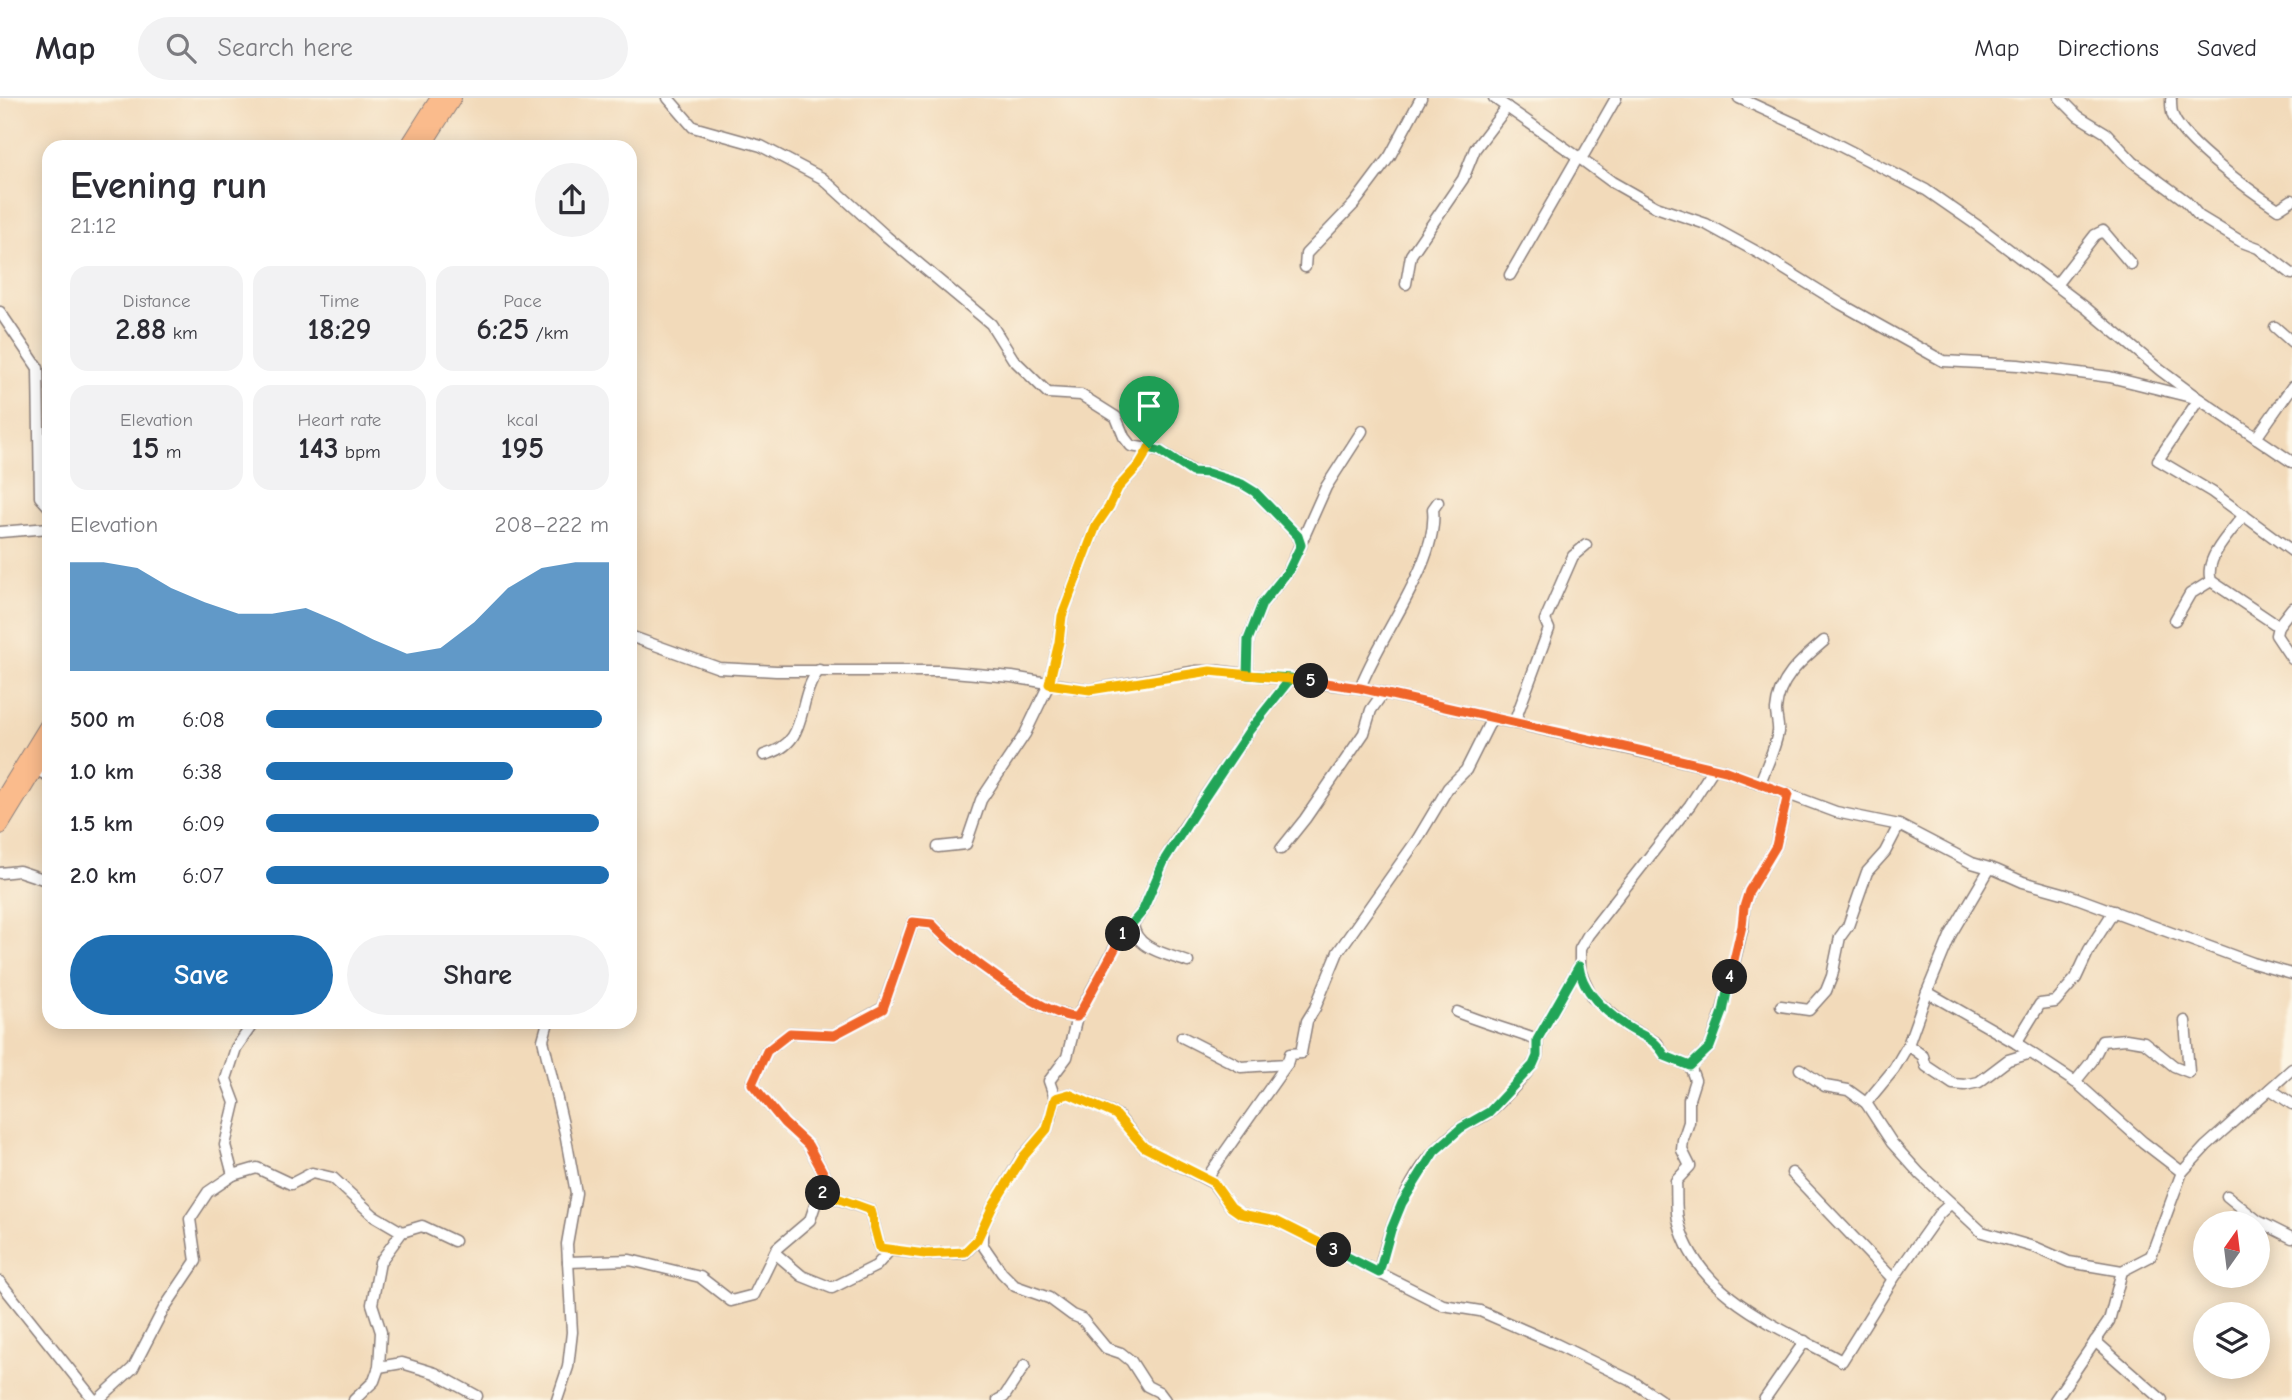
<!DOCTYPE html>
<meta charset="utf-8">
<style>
body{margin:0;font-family:"Comic Neue",sans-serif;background:#f2f2f3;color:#2b2b33;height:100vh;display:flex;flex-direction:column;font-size:26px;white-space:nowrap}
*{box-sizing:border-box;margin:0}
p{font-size:23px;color:#7c7c81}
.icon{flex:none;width:38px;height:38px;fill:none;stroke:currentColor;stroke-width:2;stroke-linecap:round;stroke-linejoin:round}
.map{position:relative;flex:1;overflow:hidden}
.panel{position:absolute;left:42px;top:42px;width:595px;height:889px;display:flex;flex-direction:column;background:#fff;border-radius:21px;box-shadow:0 4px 18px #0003}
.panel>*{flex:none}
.needle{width:46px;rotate:14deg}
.fabs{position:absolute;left:2193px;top:1113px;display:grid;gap:14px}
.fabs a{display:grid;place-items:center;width:77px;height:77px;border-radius:50%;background:#fff;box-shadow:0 4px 18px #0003;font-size:35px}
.pin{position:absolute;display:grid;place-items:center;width:60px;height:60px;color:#fff;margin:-72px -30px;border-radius:50% 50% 50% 0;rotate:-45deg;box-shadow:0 0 7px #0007}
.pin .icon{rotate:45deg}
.km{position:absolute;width:35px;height:35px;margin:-18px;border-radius:50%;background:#222;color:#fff;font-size:19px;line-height:35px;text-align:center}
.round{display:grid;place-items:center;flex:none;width:74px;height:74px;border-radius:37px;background:#f2f2f3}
.summary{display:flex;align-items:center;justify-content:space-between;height:119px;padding:0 28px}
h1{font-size:38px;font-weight:600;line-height:52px}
.figures{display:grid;grid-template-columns:repeat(3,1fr);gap:10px;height:119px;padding:7px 28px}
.figures div{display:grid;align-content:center;border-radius:18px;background:#f2f2f3;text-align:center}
.figures b{font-size:30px;font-weight:600}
.figures small{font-size:19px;font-weight:400}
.figures p{font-size:19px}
.chart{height:196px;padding:14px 28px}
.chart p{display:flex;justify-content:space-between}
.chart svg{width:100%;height:126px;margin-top:7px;fill:#1f6fb2;opacity:.7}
.button{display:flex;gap:14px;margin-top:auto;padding:14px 28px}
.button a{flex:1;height:80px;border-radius:42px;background:#1f6fb2;color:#fff;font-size:28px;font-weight:600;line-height:80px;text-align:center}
.button a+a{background:#f2f2f3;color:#2b2b33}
ul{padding:0 28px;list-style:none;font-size:23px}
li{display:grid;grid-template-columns:112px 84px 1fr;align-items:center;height:52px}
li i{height:18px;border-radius:9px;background:#1f6fb2}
header{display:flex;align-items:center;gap:42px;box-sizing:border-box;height:98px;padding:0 35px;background:#fff;border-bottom:2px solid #e1e1e2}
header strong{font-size:33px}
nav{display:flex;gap:38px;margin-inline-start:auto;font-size:24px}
.search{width:490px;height:63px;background:#f2f2f3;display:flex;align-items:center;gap:18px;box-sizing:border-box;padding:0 24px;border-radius:38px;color:#7c7c81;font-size:26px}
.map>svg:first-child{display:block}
</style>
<header>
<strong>Map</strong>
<div class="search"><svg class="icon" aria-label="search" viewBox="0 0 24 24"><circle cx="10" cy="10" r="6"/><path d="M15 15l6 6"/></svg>Search here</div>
<nav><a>Map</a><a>Directions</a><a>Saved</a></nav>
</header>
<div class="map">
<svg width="2292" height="1302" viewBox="0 0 2292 1302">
<rect width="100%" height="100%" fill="#fcf5e5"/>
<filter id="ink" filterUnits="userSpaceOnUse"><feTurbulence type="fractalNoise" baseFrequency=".0143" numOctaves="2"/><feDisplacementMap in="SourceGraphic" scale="14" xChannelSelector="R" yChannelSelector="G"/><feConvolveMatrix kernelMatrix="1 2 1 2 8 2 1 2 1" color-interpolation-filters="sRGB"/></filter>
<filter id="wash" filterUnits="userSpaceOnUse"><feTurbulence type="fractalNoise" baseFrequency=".00686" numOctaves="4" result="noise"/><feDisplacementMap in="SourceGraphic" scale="28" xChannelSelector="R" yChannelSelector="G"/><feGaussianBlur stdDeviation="1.57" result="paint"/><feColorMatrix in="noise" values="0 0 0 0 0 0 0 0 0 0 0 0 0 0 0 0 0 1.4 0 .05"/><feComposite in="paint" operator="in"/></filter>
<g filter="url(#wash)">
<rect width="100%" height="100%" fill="#f2daba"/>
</g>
<g filter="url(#ink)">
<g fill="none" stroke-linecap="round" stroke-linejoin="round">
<defs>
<g id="minor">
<path d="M668,0L693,29L761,48L822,80L887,139L991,226L1013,261L1048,295L1081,297L1116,319L1124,339L1131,348L1160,353L1193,374L1208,375L1242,386L1255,394L1298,438L1301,448"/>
<path d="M1494,0L1578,59L1584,56L1616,0"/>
<path d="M1739,0L1809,32L1926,92L1978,128L2086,210L2160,272L2199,301L2292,364"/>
<path d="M2060,0L2078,18L2106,35L2133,64L2186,103L2199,118L2242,144L2258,150L2292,176"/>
<path d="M2171,2C2171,6 2171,13 2173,18C2184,45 2252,94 2278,111L2292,102"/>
<path d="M1305,169L1306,156L1354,106L1390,58L1421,0"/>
<path d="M1510,177L1578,59L1612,84L1656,109L1706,126L1757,154L1841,206L1943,263L2018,267L2110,279L2199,301L2158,362L2212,394L2292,453"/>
<path d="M1406,186L1411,157L1463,81L1475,51L1507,9"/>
<path d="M2056,187L2095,137L2103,133L2131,166"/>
<path d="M0,214L38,270L40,399L49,409"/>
<path d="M2275,229L2292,244"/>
<path d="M2256,340L2292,289"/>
<path d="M2244,417C2231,434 2203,461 2211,483L2278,528"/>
<path d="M0,434L49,430"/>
<path d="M2292,510L2278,528L2276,537L2292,561"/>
<path d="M2175,522L2190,496L2211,483"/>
<path d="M630,538L719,570L776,573H940L1012,579L1090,592L1197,573H1219L1360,590L1726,673L1836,714L1899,727L1972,765L1996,772L2023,784L2066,796L2253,865L2292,876"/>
<path d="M1247,577L1248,542L1262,506L1289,472L1326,389L1362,333"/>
<path d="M1360,590C1379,538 1439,464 1433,411L1438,404"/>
<path d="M1514,625L1549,531L1545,522L1573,458L1586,447"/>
<path d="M764,657C812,645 794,603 819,572"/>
<path d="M1714,670L1690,707L1588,837L1580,851V873L1592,899L1626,928L1657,945L1665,958L1690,968L1710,949L1722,914L1743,828L1744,809L1749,793L1776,748L1788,696"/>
<path d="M34,671L49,678"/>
<path d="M1760,685C1766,669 1775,651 1778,634C1779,627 1776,619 1776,612C1778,581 1802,562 1824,543"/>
<path d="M938,749L966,746L981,702L1025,636L1049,586L1059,544L1062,518L1096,428L1109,409L1118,390L1139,367L1149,350"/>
<path d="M1281,751L1305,721L1364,635L1371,612L1383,595"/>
<path d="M1990,770L1951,836L1927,894L2016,945L2040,906L2055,904L2076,880L2089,852L2114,813"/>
<path d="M0,775L19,773L49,783"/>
<path d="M1133,825C1134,851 1167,856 1188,864"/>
<path d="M1781,908L1809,912L1826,893L1832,878L1840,839L1848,828L1867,774L1885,754L1899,727"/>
<path d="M1457,914C1483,925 1510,932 1537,942L1579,868"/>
<path d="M254,924L236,950L226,981L235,1005L225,1047L233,1077L257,1070L291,1086L312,1075L333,1080L373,1117L402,1134"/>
<path d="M548,924L543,942L565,1035L576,1095L567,1146L572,1234L568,1269L557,1302"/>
<path d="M1182,939L1241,969L1287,966L1290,956L1301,955L1307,923L1315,910L1338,854L1417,742L1448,690L1466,672L1492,620"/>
<path d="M2016,945L2078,986L2143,1044L2182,1074"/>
<path d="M1908,947L1923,958L1926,968L1953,986L1965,987L1979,984L2008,962L2031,955"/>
<path d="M1690,968L1695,982L1689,1001V1024L1683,1042L1682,1052L1690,1068L1676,1083C1677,1097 1675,1113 1679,1126C1698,1199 1781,1230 1842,1263L1893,1181L1939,1116L1950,1106"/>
<path d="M1800,971L1825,988L1848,992L1866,1005L1892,1045L1920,1076L1982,1134L2037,1150L2069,1164L2122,1173L2151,1158L2182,1074L2206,1048L2292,971"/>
<path d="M2075,984L2092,963L2102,943L2126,941L2144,944L2174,968L2189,974L2185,923"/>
<path d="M2270,991L2292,1006"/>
<path d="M1055,1000L1069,996L1117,1017L1144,1049L1213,1085L1231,1109L1241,1116L1276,1123L1443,1207L1480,1213L1556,1246L1632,1283L1660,1302"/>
<path d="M1866,1005L1894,971L1908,947L1927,894"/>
<path d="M1792,1075L1893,1181"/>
<path d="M1206,1081L1287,966"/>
<path d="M819,1094L870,1112L880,1150L890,1152"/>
<path d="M2227,1098L2258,1123L2292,1140"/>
<path d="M982,1135V1146L1002,1175L1015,1188L1049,1200L1072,1217L1082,1221L1106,1250L1121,1255L1131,1263L1147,1288L1159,1294L1165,1302"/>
<path d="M775,1155L802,1178L832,1190L876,1168L890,1152L925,1156L965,1155L977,1142L993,1108L1022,1059L1047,1031L1055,1000L1049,983L1067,959L1077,919"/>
<path d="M568,1164L630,1162L700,1179L731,1203L754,1197L777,1150L810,1122L825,1078L808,1047L784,1025L752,986L767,953L790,935L834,937L883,910L913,824L932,826C953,850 1047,921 1077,919L1119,842L1142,814L1165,761L1179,737L1249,633L1291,580"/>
<path d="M1379,1175C1387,1135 1407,1083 1435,1053C1444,1044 1454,1034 1464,1028C1472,1024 1481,1020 1488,1015C1498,1007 1535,969 1537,958C1538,953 1537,947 1537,942"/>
<path d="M0,1184L94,1302"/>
<path d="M2095,1243L2162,1302"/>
<path d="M379,1269L402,1265L435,1275L477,1298"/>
<path d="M98,1302L133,1270L163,1212L196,1163L190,1121L208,1094L233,1077"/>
<path d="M354,1302L374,1283L379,1269L381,1234L372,1206L380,1164L402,1134L422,1128L454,1143"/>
<path d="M998,1302L1004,1299L1025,1267"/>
<path d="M1764,1302L1805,1243"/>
<path d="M2055,1302L2109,1223L2122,1173"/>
</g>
<g id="highway">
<path d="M408,49L439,0"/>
<path d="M422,49L453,0"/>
<path d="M0,706L49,626"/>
<path d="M0,728L49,648"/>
</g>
</defs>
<use href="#minor" stroke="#8a7e7a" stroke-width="13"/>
<use href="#highway" stroke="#8a7e7a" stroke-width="18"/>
<use href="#minor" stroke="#fff" stroke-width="10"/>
<use href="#highway" stroke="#fabb8c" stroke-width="16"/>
</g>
</g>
<g fill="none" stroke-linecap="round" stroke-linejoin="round" filter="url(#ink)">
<defs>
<path id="split-1" d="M1123,836L1142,814L1165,761L1193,717L1249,633L1291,580L1247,577L1248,542L1262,506L1289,472L1301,447L1298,438L1255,394L1242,386L1208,375L1192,374L1160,353L1149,350"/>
<path id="split-2" d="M823,1095L820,1094L825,1078L808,1047L784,1025L752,986L767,953L790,935L834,937L883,911L913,824L932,826C952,849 1047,921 1077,919L1081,913L1123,836"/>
<path id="split-3" d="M823,1095L870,1112L880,1150L925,1156L965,1154L977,1142L993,1108L1023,1059L1047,1031L1055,1000L1069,996L1116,1017L1144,1049L1213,1084L1231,1109L1241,1116L1276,1123L1334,1152"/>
<path id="split-4" d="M1334,1152L1379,1175L1391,1132L1402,1105L1434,1054L1461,1030L1489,1014L1533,967L1537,958V942L1579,868C1582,894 1606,914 1626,928C1644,940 1653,938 1665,958L1690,968L1710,949L1723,914L1730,879"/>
<path id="split-5" d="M1311,583L1360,590L1638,652L1726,673L1788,696L1776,748L1749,793L1744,809L1742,828L1730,879"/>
<path id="split-6" d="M1149,350L1139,367L1118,390L1109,409L1096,428L1062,518L1059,544L1049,586L1090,592L1210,573L1311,583"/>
</defs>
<use href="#split-1" stroke="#fff" stroke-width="14"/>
<use href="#split-2" stroke="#fff" stroke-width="14"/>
<use href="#split-3" stroke="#fff" stroke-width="14"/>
<use href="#split-4" stroke="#fff" stroke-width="14"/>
<use href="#split-5" stroke="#fff" stroke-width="14"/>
<use href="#split-6" stroke="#fff" stroke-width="14"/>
<use href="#split-1" stroke="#22a559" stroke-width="9"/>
<use href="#split-2" stroke="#f0652b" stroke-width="9"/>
<use href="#split-3" stroke="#f5b400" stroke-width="9"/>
<use href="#split-4" stroke="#22a559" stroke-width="9"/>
<use href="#split-5" stroke="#f0652b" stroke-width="9"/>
<use href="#split-6" stroke="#f5b400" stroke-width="9"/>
</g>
</svg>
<div class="fabs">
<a><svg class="needle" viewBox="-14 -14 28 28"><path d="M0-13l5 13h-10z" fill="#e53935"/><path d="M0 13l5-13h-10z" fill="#7c7c81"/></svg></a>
<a><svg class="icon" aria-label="layers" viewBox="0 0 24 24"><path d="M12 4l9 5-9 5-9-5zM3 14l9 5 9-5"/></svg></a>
</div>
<div class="pin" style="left:1149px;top:350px;background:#1e9e55"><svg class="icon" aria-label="arrive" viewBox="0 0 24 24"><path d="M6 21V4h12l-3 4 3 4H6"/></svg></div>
<b class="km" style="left:1123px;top:836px">1</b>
<b class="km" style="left:823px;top:1095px">2</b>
<b class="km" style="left:1334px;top:1152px">3</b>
<b class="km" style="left:1730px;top:879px">4</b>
<b class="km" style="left:1311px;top:583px">5</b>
<section class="panel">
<div class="summary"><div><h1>Evening run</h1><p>21:12</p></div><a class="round"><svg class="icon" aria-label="share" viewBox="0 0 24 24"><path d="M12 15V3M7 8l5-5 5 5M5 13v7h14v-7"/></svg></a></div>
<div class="figures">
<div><p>Distance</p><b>2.88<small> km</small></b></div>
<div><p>Time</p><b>18:29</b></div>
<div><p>Pace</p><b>6:25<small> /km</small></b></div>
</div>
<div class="figures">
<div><p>Elevation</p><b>15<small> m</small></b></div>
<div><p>Heart rate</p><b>143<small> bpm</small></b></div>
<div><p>kcal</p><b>195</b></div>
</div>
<div class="chart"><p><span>Elevation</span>208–222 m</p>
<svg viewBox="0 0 160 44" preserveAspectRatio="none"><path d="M0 44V6L10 6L20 8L30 15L40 20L50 24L60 24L70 22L80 27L90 33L100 38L110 36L120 27L130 15L140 8L150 6L160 6V44z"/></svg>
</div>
<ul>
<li><b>500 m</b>6:08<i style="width:98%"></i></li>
<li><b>1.0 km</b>6:38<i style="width:72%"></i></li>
<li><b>1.5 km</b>6:09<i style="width:97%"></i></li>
<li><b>2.0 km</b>6:07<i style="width:100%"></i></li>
</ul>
<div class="button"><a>Save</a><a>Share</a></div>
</section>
</div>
